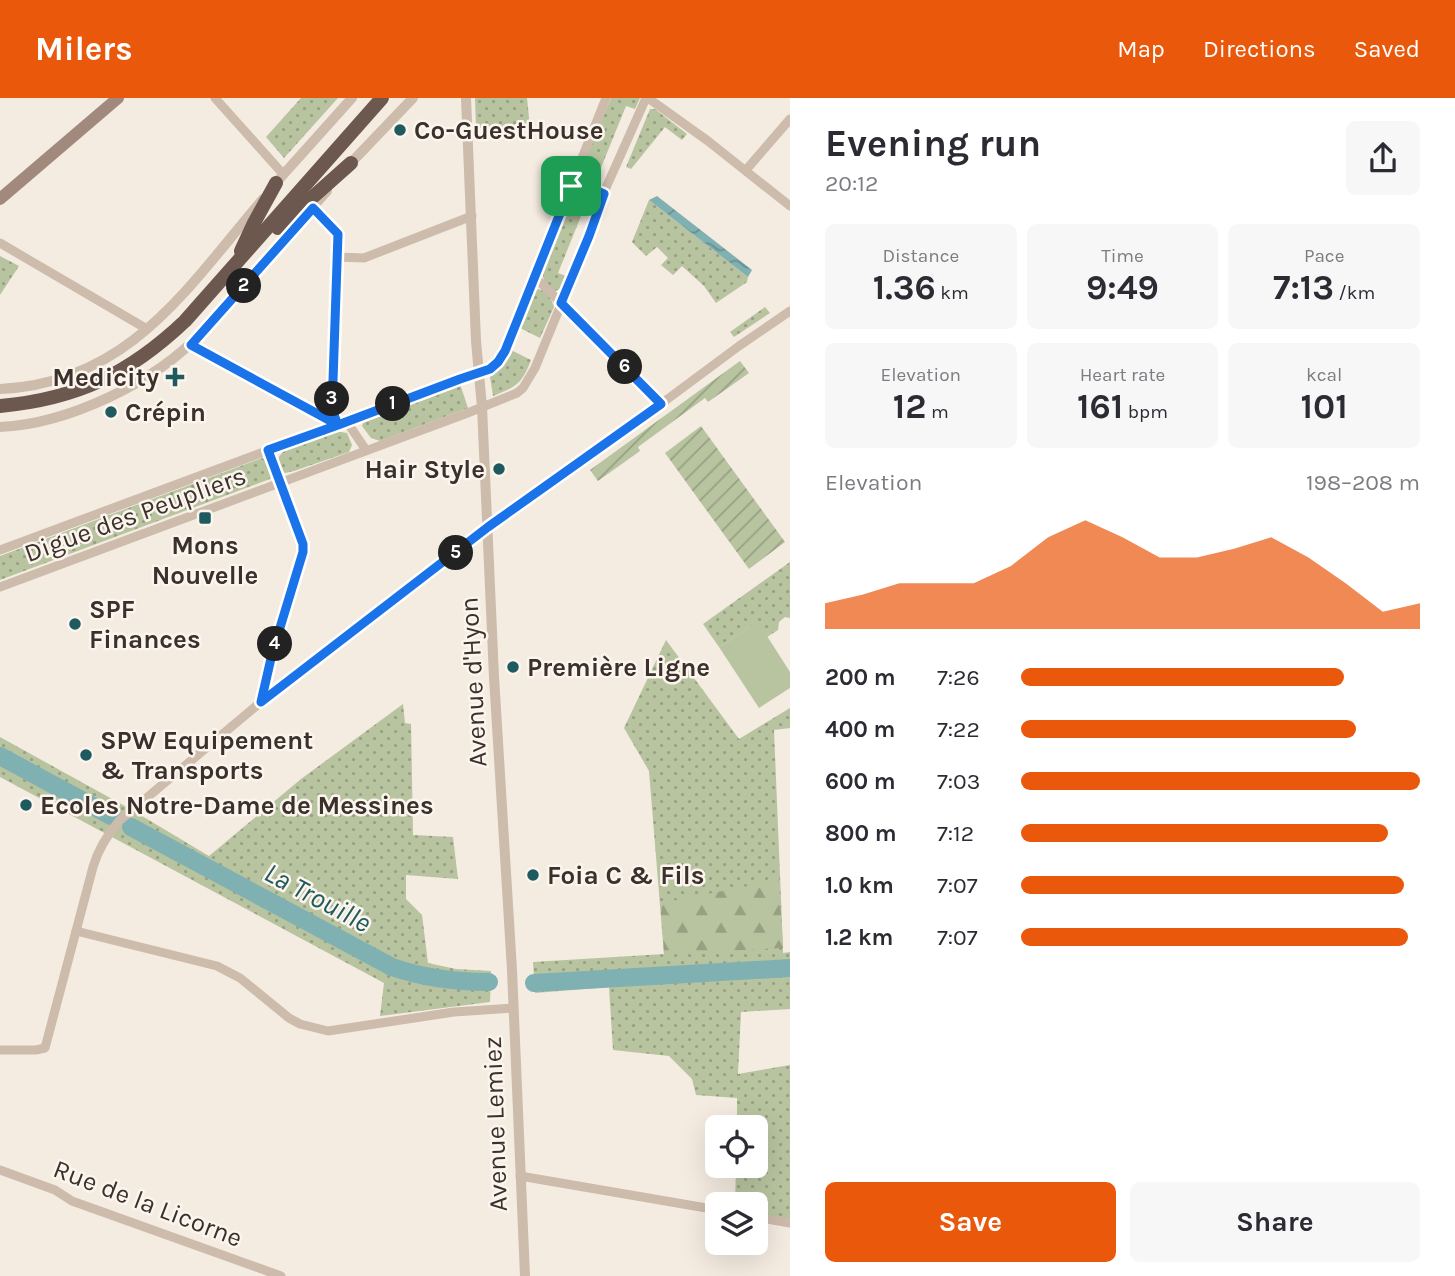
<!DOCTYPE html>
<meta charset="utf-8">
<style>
body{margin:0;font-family:Karla,sans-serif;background:#f7f7f7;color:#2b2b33;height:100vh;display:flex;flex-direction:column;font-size:26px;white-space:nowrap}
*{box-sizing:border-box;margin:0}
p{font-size:23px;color:#7c7c81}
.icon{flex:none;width:38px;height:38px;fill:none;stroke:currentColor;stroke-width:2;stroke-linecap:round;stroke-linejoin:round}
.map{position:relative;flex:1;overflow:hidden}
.panel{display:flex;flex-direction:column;background:#fff;width:665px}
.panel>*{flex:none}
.fabs{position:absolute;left:705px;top:1017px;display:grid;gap:14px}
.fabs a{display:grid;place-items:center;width:63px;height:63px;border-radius:10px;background:#fff;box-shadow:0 7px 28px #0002;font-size:35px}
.pin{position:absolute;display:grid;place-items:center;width:60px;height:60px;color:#fff;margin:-30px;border-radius:14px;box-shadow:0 4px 10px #0006}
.km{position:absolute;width:35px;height:35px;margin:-18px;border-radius:50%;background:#222;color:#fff;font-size:19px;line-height:35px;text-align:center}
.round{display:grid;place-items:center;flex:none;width:74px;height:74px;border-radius:10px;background:#f7f7f7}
.summary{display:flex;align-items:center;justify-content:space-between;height:119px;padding:0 35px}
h1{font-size:38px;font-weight:700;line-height:52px}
.metrics{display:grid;grid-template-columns:repeat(3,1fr);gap:10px;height:119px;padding:7px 35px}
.metrics div{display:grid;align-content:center;border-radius:10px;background:#f7f7f7;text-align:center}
.metrics b{font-size:35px;font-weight:700}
.metrics small{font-size:19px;font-weight:400}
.metrics p{font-size:19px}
.chart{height:196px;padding:14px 35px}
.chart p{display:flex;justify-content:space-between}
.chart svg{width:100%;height:126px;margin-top:7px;fill:#ea580c;opacity:.7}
.primary-button{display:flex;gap:14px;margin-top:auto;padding:14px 35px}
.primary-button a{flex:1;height:80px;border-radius:10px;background:#ea580c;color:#fff;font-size:28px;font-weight:700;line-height:80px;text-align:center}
.primary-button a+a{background:#f7f7f7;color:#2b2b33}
ul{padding:0 35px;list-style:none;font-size:23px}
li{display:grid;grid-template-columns:112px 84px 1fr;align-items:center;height:52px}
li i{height:18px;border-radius:9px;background:#ea580c}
header{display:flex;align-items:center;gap:42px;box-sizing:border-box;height:98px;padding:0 35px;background:#ea580c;color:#fff}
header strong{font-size:33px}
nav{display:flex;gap:38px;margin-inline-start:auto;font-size:24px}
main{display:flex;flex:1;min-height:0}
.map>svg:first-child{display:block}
</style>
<header>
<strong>Milers</strong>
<nav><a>Map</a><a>Directions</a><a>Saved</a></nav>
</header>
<main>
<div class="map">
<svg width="790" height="1178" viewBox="0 0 790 1178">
<defs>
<pattern id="grass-dots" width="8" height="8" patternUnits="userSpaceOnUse" patternTransform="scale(1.75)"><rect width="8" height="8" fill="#b8c4a0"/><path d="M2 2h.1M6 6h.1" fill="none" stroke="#97a083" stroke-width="1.8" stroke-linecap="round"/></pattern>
<pattern id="forest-firs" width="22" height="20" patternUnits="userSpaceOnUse" patternTransform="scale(1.75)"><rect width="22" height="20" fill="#b8c4a0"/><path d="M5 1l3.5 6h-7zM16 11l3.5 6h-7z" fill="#97a083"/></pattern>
<pattern id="garden-furrows" width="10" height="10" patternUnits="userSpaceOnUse" patternTransform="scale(1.75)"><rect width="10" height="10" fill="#b8c4a0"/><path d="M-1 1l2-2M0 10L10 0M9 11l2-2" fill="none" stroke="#97a083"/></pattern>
<pattern id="water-waves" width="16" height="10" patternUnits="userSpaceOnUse" patternTransform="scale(1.75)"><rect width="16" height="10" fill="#7fb0b2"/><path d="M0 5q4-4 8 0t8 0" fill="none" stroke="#699091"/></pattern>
</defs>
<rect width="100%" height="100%" fill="#f4ebe1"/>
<g fill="url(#grass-dots)">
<path d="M301,0H338L284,60L266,39Z"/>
<path d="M475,0H527L530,29L476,30Z"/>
<path d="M611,0H640L635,11L626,8L594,87L577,81Z"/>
<path d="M650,11H655L687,36L682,42L665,29L631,71L626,69Z"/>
<path d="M575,90L590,96L558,175L566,178L560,191L555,193L545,185L542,174Z"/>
<path d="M649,102L748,179L747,184L716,205L704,188L682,168L673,177L661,167L668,160L657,149L646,158L632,144Z"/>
<path d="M0,158L19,168L0,197Z"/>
<path d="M538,191C546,193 552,201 554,209L540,240L520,230L534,194Z"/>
<path d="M765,209L770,215L734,239L730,234Z"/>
<path d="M511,252L531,262C522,286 516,289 493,298L490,279L505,265Z"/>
<path d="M460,286L468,310L380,343L371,340L362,328L365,320Z"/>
<path d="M336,333L347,335L352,347L349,354L294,373L285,375C275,365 276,360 286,351Z"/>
<path d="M262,360L268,363L272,375L270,381L0,482V458Z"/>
<path d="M790,464V520L785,519L779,524L778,532L767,539L757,525L719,549L703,526Z"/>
<path d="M666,542L739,641L790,610V630L774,632L783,850V855L790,854V911L741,914L738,976L790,967V1125L756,1119V1106H735L736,1068H756V1029H737V1000L696,997L692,981L669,958L613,952L609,889L535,895L533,864L664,856L649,673L624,630Z"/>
<path d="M403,606L405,625L411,626L413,737L453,739L458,781L406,777V801L422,817L428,865L456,871L491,873L490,904L380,918L384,885L0,679V639L132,712L209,758L301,681Z"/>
</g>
<path fill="url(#forest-firs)" d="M779,782L783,850L664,856L661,805Z"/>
<g fill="url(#garden-furrows)">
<path d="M740,263L749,275L708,304L705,300L638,349L640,353L598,383L590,372Z"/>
<path d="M701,328L785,444L749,471L665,355Z"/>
</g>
<path fill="#b8c4a0" d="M758,524L790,574V590L759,610L719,549Z"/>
<path fill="url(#water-waves)" d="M657,98L752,172L748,179L649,102Z"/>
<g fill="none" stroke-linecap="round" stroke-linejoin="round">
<g stroke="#7fb0b2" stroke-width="18">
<path d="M0,658L111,718"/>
<path d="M131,729L392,869C424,880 455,884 489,884"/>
<path d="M534,885L790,870"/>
</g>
<g stroke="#cdbbac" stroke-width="9">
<path d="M215,0L283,76"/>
<path d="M648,0L708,43L790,108"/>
<path d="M746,72L790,21"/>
<path d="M573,83L604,96"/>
<path d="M313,110L338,136L337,159"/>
<path d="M0,145L147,231"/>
<path d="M535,179L661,306"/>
<path d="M191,247L338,327"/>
<path d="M347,324L366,352"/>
<path d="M338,327L332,312L337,159L364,160L472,118"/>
<path d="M0,452L460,281C482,275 493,273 505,253L606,0"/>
<path d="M0,489L465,316L517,295L523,290L535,270L589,138L605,92L646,0"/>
<path d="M261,604L272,556L303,454V446L268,352"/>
<path d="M76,833L217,868L240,880L289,920L300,926L328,933L454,914L513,910"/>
<path d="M0,952H36L45,950L93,769C98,752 108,736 119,723L261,604L488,429L576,369L739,248L790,213"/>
<path d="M0,1072L55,1092L72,1103L281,1178"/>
<path d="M520,1078L718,1112"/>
<path d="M756,1119L790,1125"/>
</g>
<g stroke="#cdbbac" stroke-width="10">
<path d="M466,0L476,243L482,309L494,579L512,872L525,1178"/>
<path d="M347,69L413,0"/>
<path d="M273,88L352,0"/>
<path d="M0,291C129,285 187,190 263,101"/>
<path d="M0,329C68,326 156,284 202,234L327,93"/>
</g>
<path stroke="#a18a7d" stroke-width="12" d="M0,101L118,0"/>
<g stroke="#6c584f" stroke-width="14">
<path d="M278,130L351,65"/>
<path d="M241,153L254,125L276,85"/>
<path d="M0,308C77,301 129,276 185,223L382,0"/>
</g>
</g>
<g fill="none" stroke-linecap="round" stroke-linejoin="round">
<defs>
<path id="route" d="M571,88L505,253L498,264L490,271L460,281L338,327L191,247L313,110L338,136L332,312L338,327L268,352L303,446V454L272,556L261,604L488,429L661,306L561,205L589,138L604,96L573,83L571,88"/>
</defs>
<use href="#route" stroke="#fff" stroke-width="14"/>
<use href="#route" stroke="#1a73e8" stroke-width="9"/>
</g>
<g fill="#1f5a5e" stroke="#fbf5ee" stroke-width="2.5">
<circle cx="400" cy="32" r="7"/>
<path d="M171.5 268.5h7v7h7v7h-7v7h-7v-7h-7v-7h7z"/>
<circle cx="111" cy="314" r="7"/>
<circle cx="499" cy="371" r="7"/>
<rect x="198" y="413" width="14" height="14" rx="3.5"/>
<circle cx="75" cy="526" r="7"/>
<circle cx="513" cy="569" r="7"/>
<circle cx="86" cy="657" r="7"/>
<circle cx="26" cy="707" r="7"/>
<circle cx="533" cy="777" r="7"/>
</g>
<g text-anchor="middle" stroke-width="5" stroke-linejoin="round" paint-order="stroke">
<g font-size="26" font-weight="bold" fill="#3b302b" stroke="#fbf5ee" text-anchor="start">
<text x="414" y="41">Co-GuestHouse</text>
<text x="159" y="288" text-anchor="end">Medicity</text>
<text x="125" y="323">Crépin</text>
<text x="485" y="380" text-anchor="end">Hair Style</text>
<text x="205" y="456" text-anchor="middle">Mons<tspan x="205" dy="30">Nouvelle</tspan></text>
<text x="89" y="520">SPF<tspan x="89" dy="30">Finances</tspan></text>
<text x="527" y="578">Première Ligne</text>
<text x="100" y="651">SPW Equipement<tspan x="100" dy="30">&amp; Transports</tspan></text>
<text x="40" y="716">Ecoles Notre-Dame de Messines</text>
<text x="547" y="786">Foia C &amp; Fils</text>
</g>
<g font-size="26" fill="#3b302b" stroke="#fbf5ee">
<text transform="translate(135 416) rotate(-20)" y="9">Digue des Peupliers</text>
<text transform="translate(473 584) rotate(-93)" y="9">Avenue d'Hyon</text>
<text transform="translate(495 1026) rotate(-92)" y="9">Avenue Lemiez</text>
<text transform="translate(148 1105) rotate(21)" y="9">Rue de la Licorne</text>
</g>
<g font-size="28" font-style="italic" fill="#1f5a5e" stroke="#fbf5ee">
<text transform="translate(318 799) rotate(28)" y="10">La Trouille</text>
</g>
</g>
</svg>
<div class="fabs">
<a><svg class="icon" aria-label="locate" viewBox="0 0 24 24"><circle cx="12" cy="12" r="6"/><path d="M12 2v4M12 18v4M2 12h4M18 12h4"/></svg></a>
<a><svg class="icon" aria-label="layers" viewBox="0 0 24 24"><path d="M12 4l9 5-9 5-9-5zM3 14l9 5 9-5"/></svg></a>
</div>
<div class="pin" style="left:571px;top:88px;background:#1e9e55"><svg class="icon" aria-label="arrive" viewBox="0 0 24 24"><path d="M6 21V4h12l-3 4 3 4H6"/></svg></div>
<b class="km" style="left:393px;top:306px">1</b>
<b class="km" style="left:244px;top:188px">2</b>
<b class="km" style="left:332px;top:301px">3</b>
<b class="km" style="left:275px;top:546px">4</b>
<b class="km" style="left:456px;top:455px">5</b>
<b class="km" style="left:625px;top:269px">6</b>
</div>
<section class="panel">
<div class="summary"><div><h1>Evening run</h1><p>20:12</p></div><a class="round"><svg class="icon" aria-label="share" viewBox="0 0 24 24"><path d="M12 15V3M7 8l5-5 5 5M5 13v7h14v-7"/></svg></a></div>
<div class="metrics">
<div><p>Distance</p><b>1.36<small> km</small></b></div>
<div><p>Time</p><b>9:49</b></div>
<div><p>Pace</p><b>7:13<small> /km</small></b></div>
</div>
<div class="metrics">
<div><p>Elevation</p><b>12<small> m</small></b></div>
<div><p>Heart rate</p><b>161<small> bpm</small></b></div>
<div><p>kcal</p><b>101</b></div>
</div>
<div class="chart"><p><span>Elevation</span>198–208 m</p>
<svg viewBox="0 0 160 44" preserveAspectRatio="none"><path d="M0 44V35L10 32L20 28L30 28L40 28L50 22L60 12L70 6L80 12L90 19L100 19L110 16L120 12L130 19L140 28L150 38L160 35V44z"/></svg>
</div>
<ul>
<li><b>200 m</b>7:26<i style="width:81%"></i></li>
<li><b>400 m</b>7:22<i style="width:84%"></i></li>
<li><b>600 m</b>7:03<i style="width:100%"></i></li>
<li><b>800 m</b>7:12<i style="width:92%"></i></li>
<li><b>1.0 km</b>7:07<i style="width:96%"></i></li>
<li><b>1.2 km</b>7:07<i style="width:97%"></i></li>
</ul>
<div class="primary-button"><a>Save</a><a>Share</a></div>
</section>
</main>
